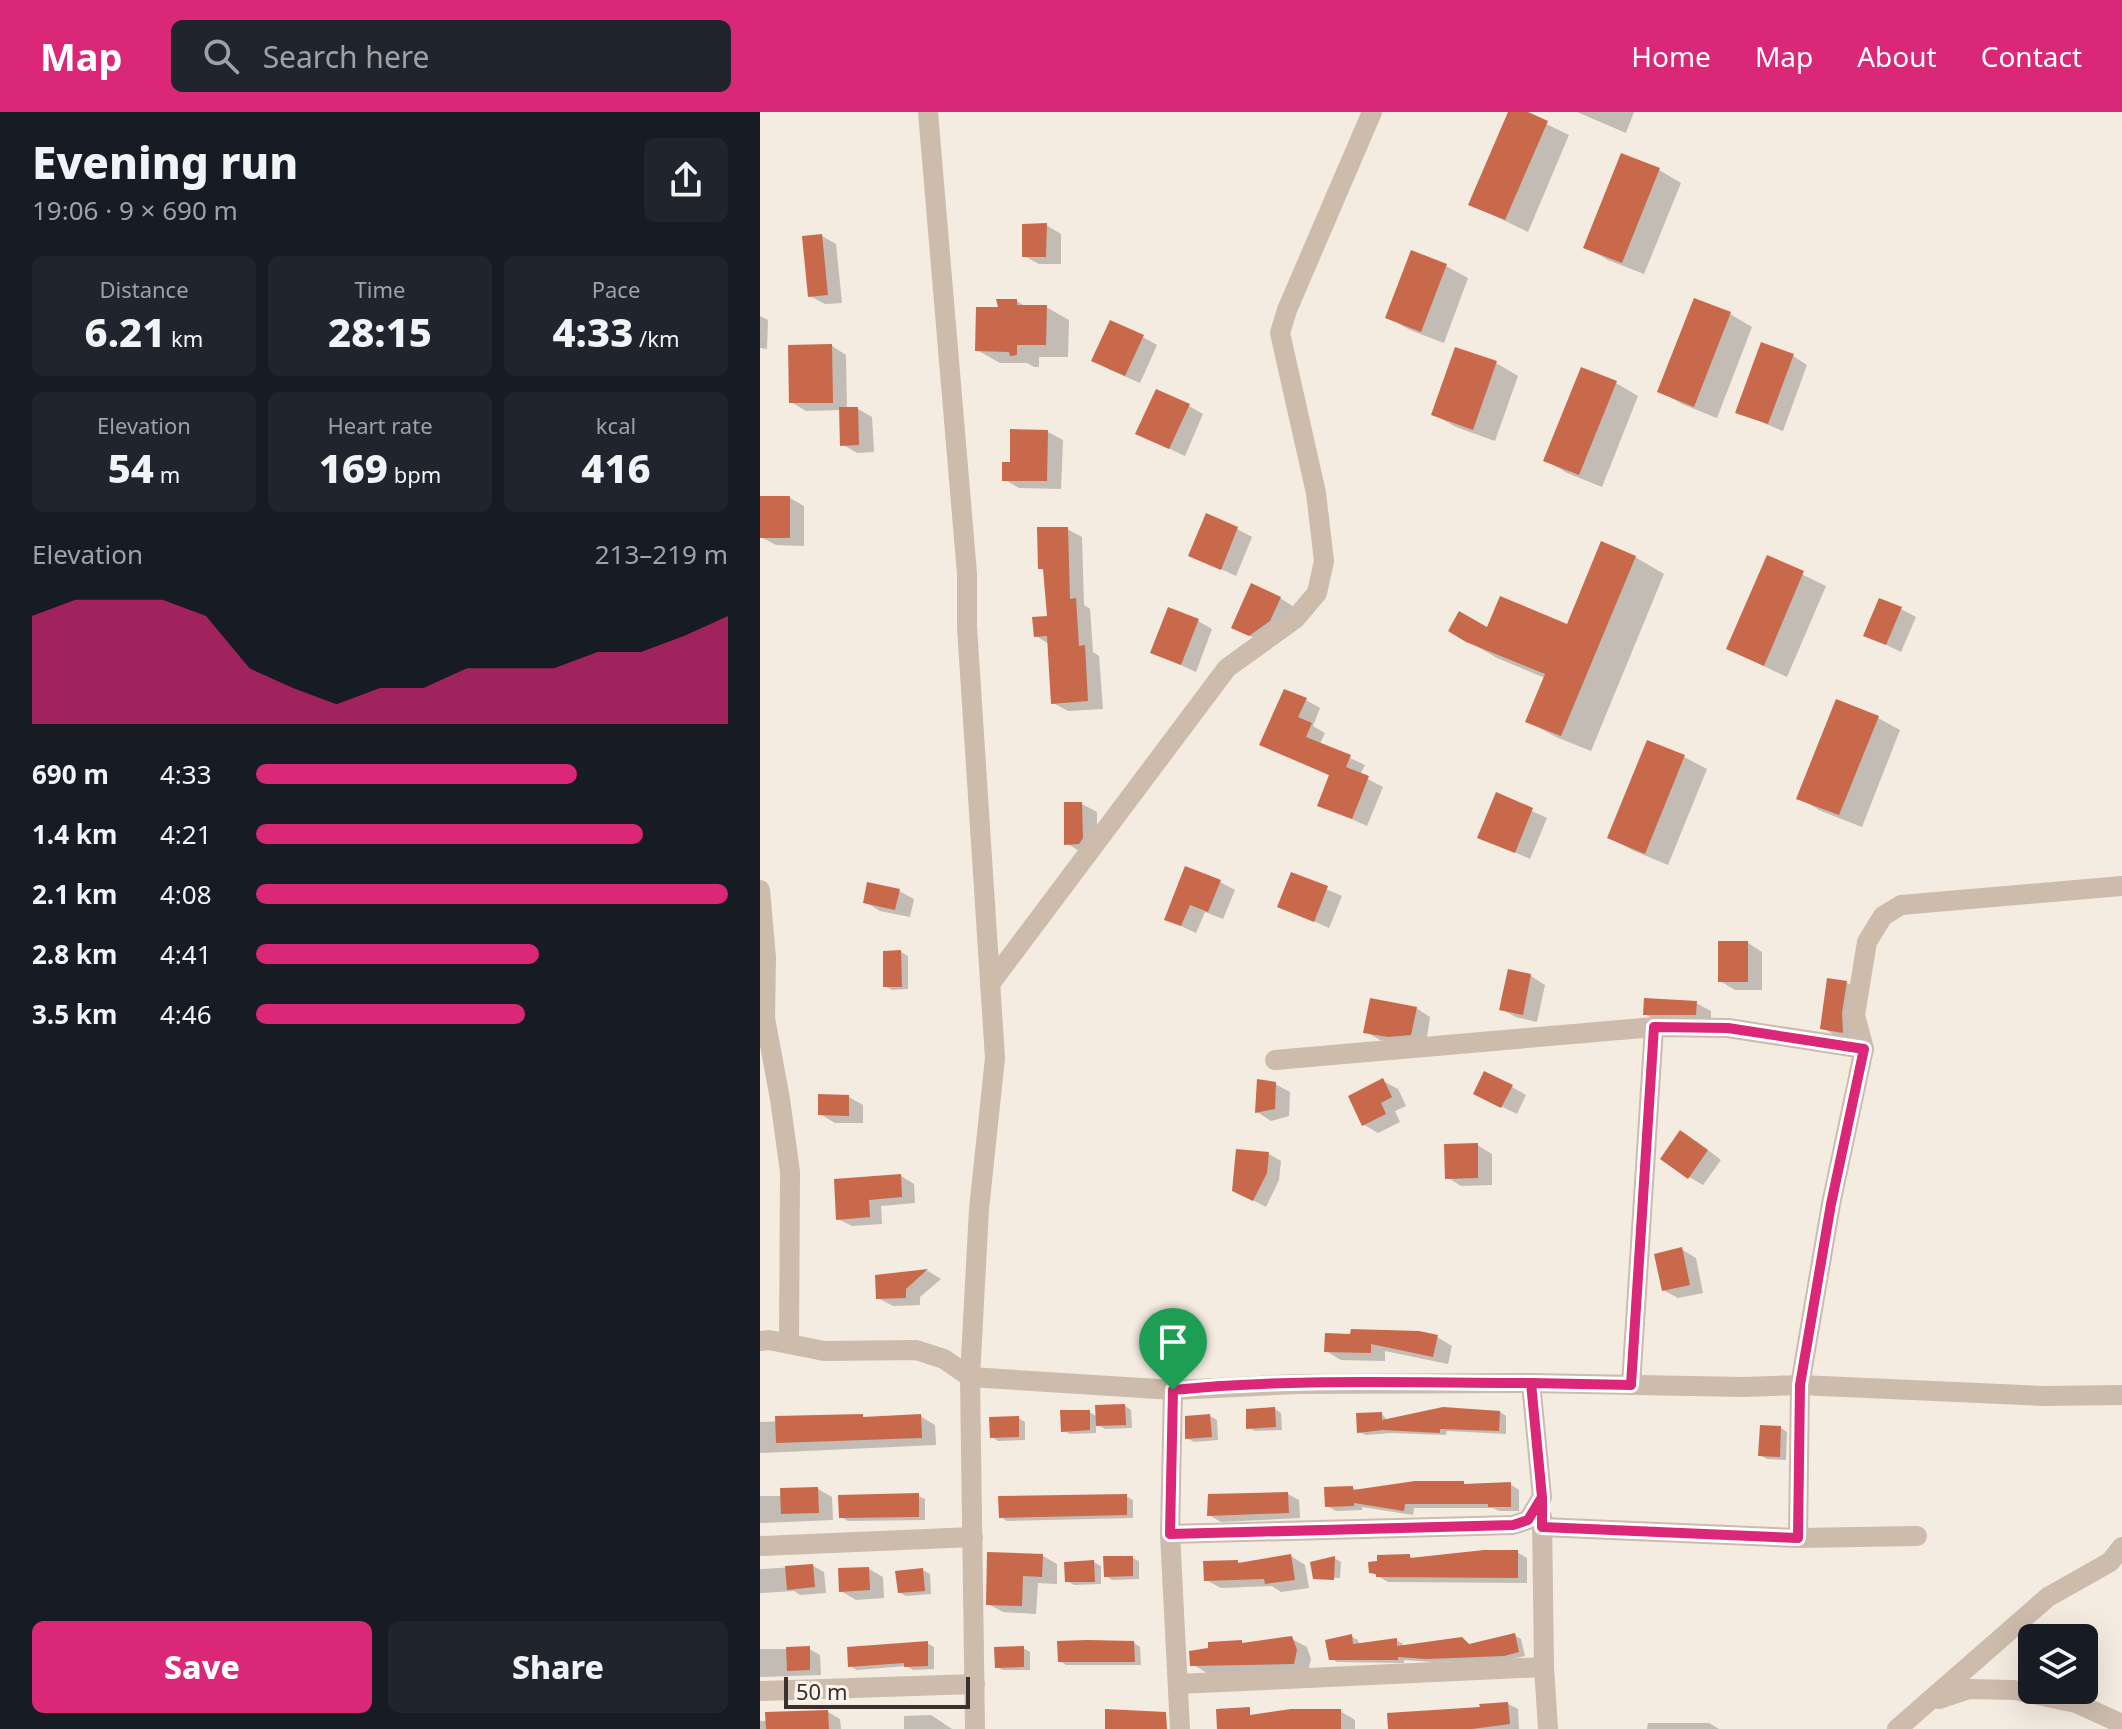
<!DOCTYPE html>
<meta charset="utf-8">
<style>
body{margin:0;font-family:"Noto Sans",sans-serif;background:#20242c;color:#f1f3f6;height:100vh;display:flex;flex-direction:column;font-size:30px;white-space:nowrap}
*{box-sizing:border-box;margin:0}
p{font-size:26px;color:#9ea1a6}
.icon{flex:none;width:44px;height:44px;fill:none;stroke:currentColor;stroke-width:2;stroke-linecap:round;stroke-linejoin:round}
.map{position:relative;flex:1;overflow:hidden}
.drawer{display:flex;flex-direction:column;background:#171b24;width:760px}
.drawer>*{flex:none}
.buttons{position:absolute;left:1258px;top:1512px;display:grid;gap:16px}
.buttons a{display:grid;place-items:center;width:80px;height:80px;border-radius:12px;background:#171b24;box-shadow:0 8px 32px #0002;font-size:40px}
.scale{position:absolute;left:24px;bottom:20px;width:186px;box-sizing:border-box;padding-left:8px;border:4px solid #3b302b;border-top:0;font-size:22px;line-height:28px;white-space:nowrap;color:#3b302b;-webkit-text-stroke:6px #fbf5ee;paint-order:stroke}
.pin{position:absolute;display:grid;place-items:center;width:68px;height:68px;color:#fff;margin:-82px -34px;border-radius:50% 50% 50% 0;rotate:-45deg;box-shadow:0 0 8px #0007}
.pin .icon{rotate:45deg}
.round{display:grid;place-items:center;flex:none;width:84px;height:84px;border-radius:12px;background:#20242c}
.overview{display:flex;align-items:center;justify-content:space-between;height:136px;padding:0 32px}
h1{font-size:44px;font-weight:800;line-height:60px}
.metrics{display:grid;grid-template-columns:repeat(3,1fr);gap:12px;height:136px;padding:8px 32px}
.metrics div{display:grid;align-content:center;border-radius:12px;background:#20242c;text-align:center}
.metrics b{font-size:40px;font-weight:800}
.metrics small{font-size:22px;font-weight:400}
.metrics p{font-size:22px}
.chart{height:224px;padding:16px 32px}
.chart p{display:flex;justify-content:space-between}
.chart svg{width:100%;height:144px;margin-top:8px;fill:#db2777;opacity:.7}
.primary-button{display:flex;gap:16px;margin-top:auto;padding:16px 32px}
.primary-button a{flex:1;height:92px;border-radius:12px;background:#db2777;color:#fff;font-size:32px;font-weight:800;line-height:92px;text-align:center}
.primary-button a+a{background:#20242c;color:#f1f3f6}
ul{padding:0 32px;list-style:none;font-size:26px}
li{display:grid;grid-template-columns:128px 96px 1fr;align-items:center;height:60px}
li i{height:20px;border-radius:10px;background:#db2777}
header{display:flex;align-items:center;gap:48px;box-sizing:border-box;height:112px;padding:0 40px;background:#db2777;color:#fff}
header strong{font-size:38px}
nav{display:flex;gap:44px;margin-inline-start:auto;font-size:28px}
.search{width:560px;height:72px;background:#20242c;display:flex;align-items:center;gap:20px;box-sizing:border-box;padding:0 28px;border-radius:12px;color:#9ea1a6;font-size:30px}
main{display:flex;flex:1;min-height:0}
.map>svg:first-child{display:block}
</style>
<header>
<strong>Map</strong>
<div class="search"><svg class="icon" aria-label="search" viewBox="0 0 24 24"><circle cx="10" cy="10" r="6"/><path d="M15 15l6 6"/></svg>Search here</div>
<nav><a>Home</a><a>Map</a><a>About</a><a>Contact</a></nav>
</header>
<main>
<section class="drawer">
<div class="overview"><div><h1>Evening run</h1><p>19:06 · 9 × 690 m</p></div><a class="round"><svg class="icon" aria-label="share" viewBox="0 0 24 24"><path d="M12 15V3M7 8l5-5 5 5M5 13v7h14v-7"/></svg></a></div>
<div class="metrics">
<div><p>Distance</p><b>6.21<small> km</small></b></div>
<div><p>Time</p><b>28:15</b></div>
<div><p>Pace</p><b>4:33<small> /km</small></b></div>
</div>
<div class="metrics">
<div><p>Elevation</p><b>54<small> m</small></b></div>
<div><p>Heart rate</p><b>169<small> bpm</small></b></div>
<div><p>kcal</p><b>416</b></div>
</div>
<div class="chart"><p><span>Elevation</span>213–219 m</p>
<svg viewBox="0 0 160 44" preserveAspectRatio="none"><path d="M0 44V11L10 6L20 6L30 6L40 11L50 27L60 33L70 38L80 33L90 33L100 27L110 27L120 27L130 22L140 22L150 17L160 11V44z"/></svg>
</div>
<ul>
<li><b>690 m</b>4:33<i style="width:68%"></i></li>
<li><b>1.4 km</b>4:21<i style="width:82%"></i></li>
<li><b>2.1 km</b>4:08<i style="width:100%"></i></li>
<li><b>2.8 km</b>4:41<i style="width:60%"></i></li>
<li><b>3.5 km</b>4:46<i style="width:57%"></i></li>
</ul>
<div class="primary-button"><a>Save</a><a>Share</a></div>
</section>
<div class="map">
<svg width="1362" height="1617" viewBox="0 0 1362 1617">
<rect width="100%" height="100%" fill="#f4ebe1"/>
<g fill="#0003">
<path d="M750,0H762L809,23L768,120L710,92Z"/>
<path d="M817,0H874L866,21Z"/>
<path d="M899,58L921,71L884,162L848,148L825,135Z"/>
<path d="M286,113L301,122V152H279L264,144Z"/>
<path d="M62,124L76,132L82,191L65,192L50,184Z"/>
<path d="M686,154L708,166L684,231L650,218L627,205Z"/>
<path d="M257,189L266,195H286L309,208L308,245H279V255H274L267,251H240L217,238L240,197Z"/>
<path d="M970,202L992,215L957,306L922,292L900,279Z"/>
<path d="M0,204L8,208L7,237L0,236Z"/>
<path d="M383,225L397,233L380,271L348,257Z"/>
<path d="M72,234L86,243L87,297H98L112,305L114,340L97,341L82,332L81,298L46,299L31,290Z"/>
<path d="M1033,244L1047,253L1023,319L977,300Z"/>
<path d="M736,251L758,264L735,329L696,315L673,302Z"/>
<path d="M822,257L856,271L878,284L842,375L807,361L785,348Z"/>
<path d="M429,294L443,302L425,344L393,329Z"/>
<path d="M288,320L303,328L301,377L259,376L244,367L252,352Z"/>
<path d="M30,386L44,394V434L16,433L1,425Z"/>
<path d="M307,417L322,425L324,493L330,497L333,540L339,544L343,597L308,599L293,591L289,532L276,524L289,506L285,459L280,456Z"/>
<path d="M477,417L492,425L476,464L431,443Z"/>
<path d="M875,445L904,462L831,639L796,625L767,609L785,566L737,546L690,519L808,514Z"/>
<path d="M1008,446L1066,474L1027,565L968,537Z"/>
<path d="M520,486L534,495L505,531L473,516Z"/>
<path d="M1141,497L1156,505L1141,540L1106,523Z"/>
<path d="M438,509L452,517L436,560L392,540Z"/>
<path d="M546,588L560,596L553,614L565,621L560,632L605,653L600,663L623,675L607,714L560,693L571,664L502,633Z"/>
<path d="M1118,606L1140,618L1102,715L1061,699L1039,686Z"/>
<path d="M924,645L947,657L908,753L872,738L849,725Z"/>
<path d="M737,683L787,706L770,747L720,725Z"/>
<path d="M322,692L337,700V735L321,740L306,731Z"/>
<path d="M532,762L582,784L569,816L520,794Z"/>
<path d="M460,770L475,778L463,807L445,800L436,821L406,807Z"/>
<path d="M139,779L154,787L150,805L120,799L105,790Z"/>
<path d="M988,831L1002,840V878H975L960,869Z"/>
<path d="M141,840L148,844V877L132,878L125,874Z"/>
<path d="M749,860L771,864L785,873L777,910L756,905L741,897Z"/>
<path d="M1068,868L1087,871L1101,879L1097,928L1077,924L1062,916Z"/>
<path d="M936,891L951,899V910H900L885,902Z"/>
<path d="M656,896L670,905L666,931L644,932L620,928L606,920Z"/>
<path d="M623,969L638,977L646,994L635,999L640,1010L618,1021L603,1012Z"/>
<path d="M515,972L530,980L529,1004L511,1009L497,1000Z"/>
<path d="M752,975L766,983L757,1002L730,989Z"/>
<path d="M89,985L103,993V1011H75L60,1002Z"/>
<path d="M936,1029L961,1048L943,1073L929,1065Z"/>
<path d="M717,1033L732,1042V1073L701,1074L687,1065Z"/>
<path d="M509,1042L521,1049L519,1068L506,1095L487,1085Z"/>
<path d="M141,1064L154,1072L155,1091L121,1094L122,1112L92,1114L78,1107Z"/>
<path d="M921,1137L936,1146L943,1181L918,1186L903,1178Z"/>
<path d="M168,1159L181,1167L160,1185V1193L133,1194L118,1186L117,1164Z"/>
<path d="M567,1223L677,1225L692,1234L688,1252L625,1239V1249L581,1248L566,1239Z"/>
<path d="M365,1294L371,1298L372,1316L345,1317L336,1312V1321L310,1322L303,1318L329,1300L338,1305Z"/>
<path d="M515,1297L521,1301L522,1318L495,1319L488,1315Z"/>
<path d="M740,1300L746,1304V1322L687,1319L686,1323L631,1321L606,1323L599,1320L622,1302L628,1309Z"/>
<path d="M160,1304L175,1313L176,1333L0,1341V1310Z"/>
<path d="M450,1304L457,1308L458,1328L434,1330L427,1326Z"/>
<path d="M258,1306L265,1310V1328L238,1329L232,1325Z"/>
<path d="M1021,1316L1027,1320L1026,1348L1007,1347L1000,1343Z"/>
<path d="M703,1371L708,1374L750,1372L759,1378V1399H739L733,1396H654L653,1403L602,1395V1398L576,1399L567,1394L593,1376L597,1379Z"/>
<path d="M58,1377L72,1385L73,1408L0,1411V1384H23Z"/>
<path d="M528,1382L539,1388L540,1406L461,1410L449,1403Z"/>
<path d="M158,1384L165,1387V1408L88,1409L81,1405Z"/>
<path d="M366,1384L373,1388V1406L247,1409L241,1405Z"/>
<path d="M757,1440L767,1446V1471L628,1470L611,1460L649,1444L656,1448Z"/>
<path d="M283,1444L297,1452V1472L278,1471L276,1502L243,1500L228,1492Z"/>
<path d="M531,1444L545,1453L549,1476L521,1480L512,1474L461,1476L446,1468L478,1450L482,1452Z"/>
<path d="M372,1446L379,1449V1467L352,1468L346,1464Z"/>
<path d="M574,1446L581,1450L580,1466L559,1465V1468L555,1466Z"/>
<path d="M334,1450L341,1454V1472L314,1473L307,1469Z"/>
<path d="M53,1454L64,1460L66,1481L40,1483L34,1479L0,1481V1457Z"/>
<path d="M109,1457L123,1465L124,1486L96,1488L81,1479Z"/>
<path d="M163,1458L170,1462L171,1482L146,1484L139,1480Z"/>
<path d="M754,1523L761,1527L765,1544L752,1547L674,1550L644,1548V1551L577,1550L571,1546L592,1525L598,1528L599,1533L636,1528L643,1532V1535L702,1527L711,1533Z"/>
<path d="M532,1527L547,1535L551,1547L548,1560L447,1561L432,1552L481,1530L487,1533Z"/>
<path d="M167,1531L174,1535V1557L153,1558L147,1554L97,1558L90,1554Z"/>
<path d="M374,1531L380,1535L381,1553H306L300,1549Z"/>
<path d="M263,1536L270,1540V1558H243L237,1555Z"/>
<path d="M0,1537H49L60,1543L61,1563L0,1565Z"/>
<path d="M748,1592L758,1597L759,1617H631Z"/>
<path d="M580,1599L595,1608V1617H514Z"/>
<path d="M68,1600L80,1607L81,1617H0V1609L31,1608Z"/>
<path d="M171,1603L192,1617H144V1604Z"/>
<path d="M888,1611H949L959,1617H887Z"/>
</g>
<g fill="#c8694b">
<path d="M748,0H768L788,9L745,108L708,93Z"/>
<path d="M861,41L900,56L862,151L823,136Z"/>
<path d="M287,111L286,145H262V112Z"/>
<path d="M62,122L68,183L48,185L42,124Z"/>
<path d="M651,138L687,152L661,220L625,206Z"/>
<path d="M934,186L971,200L934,295L897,280Z"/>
<path d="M236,187H257V193H287L286,233H257V243L250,244L249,240L215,239L216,195H238Z"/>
<path d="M350,208L384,223L365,264L331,249Z"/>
<path d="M1001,230L1034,242L1008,312L975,301Z"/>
<path d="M72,232L73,291H29L28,233Z"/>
<path d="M695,235L737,249L713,318L671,303Z"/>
<path d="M821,255L857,269L819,363L783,349Z"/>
<path d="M396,277L430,292L409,337L375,322Z"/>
<path d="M79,295H98L99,333L80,334Z"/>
<path d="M250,317L288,318L287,369H242V350H250Z"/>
<rect x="0" y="384" width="30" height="42"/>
<path d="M446,401L478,415L461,458L428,444Z"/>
<path d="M277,415H308L310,487L316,486L319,534L325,533L328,589L291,592L287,524L274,525L272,505L287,504L283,457H278Z"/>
<path d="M841,429L876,444L801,624L765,610L785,562L706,530L688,519L699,499L727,515L740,484L807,512Z"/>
<path d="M1007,443L1044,459L1004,554L966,537Z"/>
<path d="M491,471L521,485L510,509L489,524L471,516Z"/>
<path d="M1119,486L1142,495L1126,533L1103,524Z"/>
<path d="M408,495L439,507L421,553L390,541Z"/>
<path d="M524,577L547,586L538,605L552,611L546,625L591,643L586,655L609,664L592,707L557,694L569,663L499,633Z"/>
<path d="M1076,587L1119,604L1079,703L1036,687Z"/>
<path d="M887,628L925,643L885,742L847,726Z"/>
<path d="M736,680L773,696L755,741L717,726Z"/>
<path d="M304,690H322L323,726L319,732L304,733Z"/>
<path d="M425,754L461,768L448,800L430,793L421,814L404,808Z"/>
<path d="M531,760L568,774L554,810L517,795Z"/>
<path d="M107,770L140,777L135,798L103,791Z"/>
<rect x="958" y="829" width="30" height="41"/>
<path d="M141,838L142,875H123V839Z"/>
<path d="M748,857L771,862L763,903L739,898Z"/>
<path d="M1067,866L1087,869L1082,901L1083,921L1060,917Z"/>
<path d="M610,886L657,895L651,923L628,925L603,921Z"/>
<path d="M884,886L937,889L936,903H883Z"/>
<path d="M724,959L753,973L741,996L713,982Z"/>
<path d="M623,966L632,985L621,991L626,1002L602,1014L588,984Z"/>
<path d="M497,967L516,970L515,997L495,1001Z"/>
<path d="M58,982L89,983V1004L58,1003Z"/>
<path d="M920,1018L948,1038L928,1067L900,1047Z"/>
<path d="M718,1031V1066L685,1067L684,1032Z"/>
<path d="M476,1037L509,1040L507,1061L493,1089L472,1079Z"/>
<path d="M141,1062L142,1085L109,1088L110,1105L76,1108L74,1067Z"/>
<path d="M922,1135L930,1173L902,1179L894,1142Z"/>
<path d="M168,1157L146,1177V1186L116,1187L115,1163Z"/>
<path d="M591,1217L659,1219L678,1223L673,1245L611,1232V1241L564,1240L565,1221L590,1222Z"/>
<path d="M365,1292L366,1313L336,1314L335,1293Z"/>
<path d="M515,1295L516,1315L486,1317V1297Z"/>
<path d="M683,1295L740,1299L739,1319L680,1317V1321L623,1318L597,1321L596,1301L622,1300V1308Z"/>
<path d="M300,1298H330V1318L301,1320Z"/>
<path d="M103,1302V1305L161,1302L162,1326L16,1331L15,1304Z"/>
<path d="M450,1302L452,1325L425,1327V1304Z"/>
<path d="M259,1304V1325L230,1326L229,1305Z"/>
<path d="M1000,1313L1021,1314L1020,1345L998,1344Z"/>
<path d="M655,1369H704V1372L751,1370V1395H728V1392H645L644,1399L594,1391V1394L565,1395L564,1375L593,1374V1378Z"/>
<path d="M58,1375L59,1401L21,1402L20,1376Z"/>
<path d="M528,1380L529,1401L447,1404L448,1382Z"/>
<path d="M159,1381V1405L79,1406L78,1383Z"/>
<path d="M367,1382V1403L239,1406L238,1384Z"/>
<path d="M724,1438H758V1466L616,1465V1462L609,1461L608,1450L617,1449V1443L650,1442V1446Z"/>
<path d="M227,1440L283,1442L282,1465L263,1464L262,1494L226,1493Z"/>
<path d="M531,1442L535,1468L505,1472L504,1467L444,1469L443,1449L478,1448V1451Z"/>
<path d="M343,1444H373V1464L344,1465Z"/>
<path d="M575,1444L574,1468L553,1467L550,1450Z"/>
<path d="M334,1448L335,1470H305L304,1450Z"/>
<path d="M53,1452L55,1475L27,1478L25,1454Z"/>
<path d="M109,1455L110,1478L79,1480L78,1456Z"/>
<path d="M163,1456L165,1479L138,1481L135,1459Z"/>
<path d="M755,1521L759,1540L744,1544L666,1547L638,1545V1548H569L565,1528L592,1522L593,1532L637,1526V1534L702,1525L709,1532Z"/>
<path d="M532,1524L537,1538L534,1552L430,1554L429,1539L448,1536V1530L482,1528V1531Z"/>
<path d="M327,1528L374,1529L375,1550H298L297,1529Z"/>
<path d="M168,1529V1554L144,1555V1551L88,1555L87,1535Z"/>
<path d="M50,1534V1558L27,1559L26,1535Z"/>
<path d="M264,1534V1555L235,1556L234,1535Z"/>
<path d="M748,1590L750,1612L712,1617H628L627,1601L720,1595L719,1592Z"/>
<path d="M490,1595V1603L531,1597H581V1617H457L456,1597Z"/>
<path d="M345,1597L406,1600L407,1617H345Z"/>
<path d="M68,1598L69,1617H6L5,1600Z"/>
</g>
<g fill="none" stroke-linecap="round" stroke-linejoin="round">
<g stroke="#cdbbac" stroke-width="20">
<path d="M168,0L207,462V515L235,946L219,1097L210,1265L215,1617"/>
<path d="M0,778L6,846L5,906L20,987L30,1060L29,1232"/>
<path d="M230,872L467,556L535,507L557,481L564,449L556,381L520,221L527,198L612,0"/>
<path d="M515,948L894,915L968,916L1104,937"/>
<path d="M0,1229L9,1228L64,1239L156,1238L184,1247L210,1265L413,1278L538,1272L771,1271L983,1275L1040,1273L1283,1284L1362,1283"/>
<path d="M871,1273L894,915"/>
<path d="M413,1278L410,1422L420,1617"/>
<path d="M782,1405L784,1555L788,1617"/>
<path d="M782,1415L1038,1426L1040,1273L1071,1092L1104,937L1095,903L1107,830L1123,804L1141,793L1362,774"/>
<path d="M410,1422L753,1413L768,1408L782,1385L771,1271"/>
<path d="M1038,1426L1157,1424"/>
<path d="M0,1434L213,1425"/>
<path d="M418,1572L784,1555"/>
<path d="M0,1579L215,1572"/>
<path d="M1179,1587L1209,1577L1254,1578L1316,1591L1362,1612"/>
<path d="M1137,1617L1288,1485L1350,1450L1362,1435"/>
</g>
</g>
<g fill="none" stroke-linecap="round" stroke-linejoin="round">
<defs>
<path id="route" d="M413,1278C531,1266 652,1271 771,1271L782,1385V1415L1038,1426L1040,1273L1071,1092L1104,937L968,916L894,915L871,1273L771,1271L782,1385L768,1408L753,1413L410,1422L413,1278"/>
</defs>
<use href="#route" stroke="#fff" stroke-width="16"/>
<use href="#route" stroke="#db2777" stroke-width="10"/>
</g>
</svg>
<div class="buttons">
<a><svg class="icon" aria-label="layers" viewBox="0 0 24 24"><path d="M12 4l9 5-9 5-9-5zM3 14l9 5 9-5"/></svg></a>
</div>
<div class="scale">50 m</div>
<div class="pin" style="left:413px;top:1278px;background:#1e9e55"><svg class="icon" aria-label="arrive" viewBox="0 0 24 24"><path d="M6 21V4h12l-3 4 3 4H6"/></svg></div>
</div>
</main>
